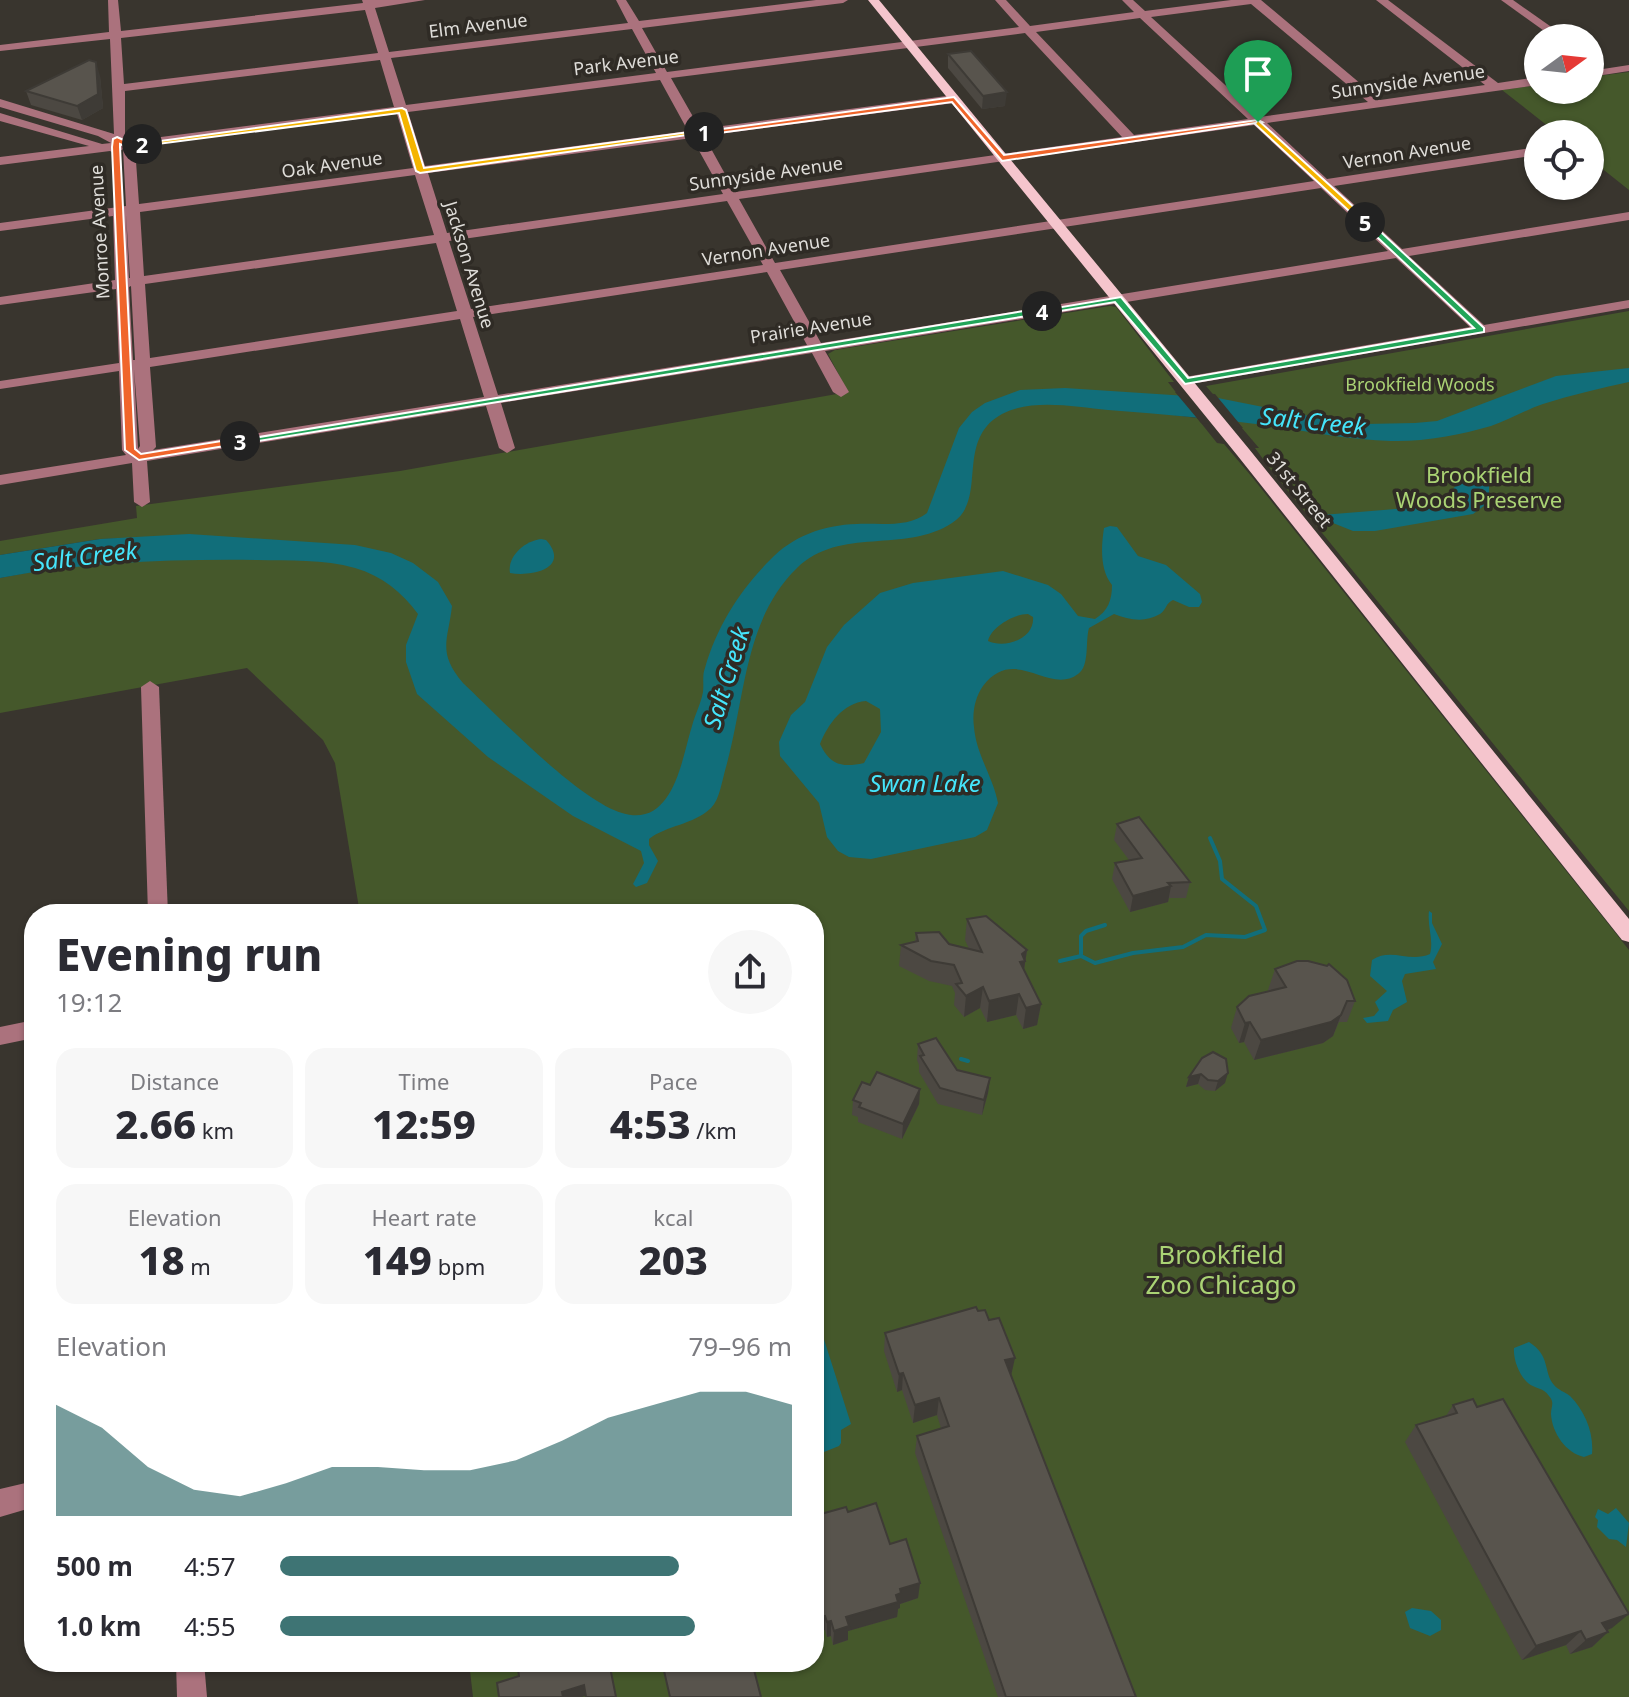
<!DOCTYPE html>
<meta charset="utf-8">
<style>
body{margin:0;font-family:"Noto Sans",sans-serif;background:#f7f7f7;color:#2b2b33;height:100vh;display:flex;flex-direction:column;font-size:30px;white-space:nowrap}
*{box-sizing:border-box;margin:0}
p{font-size:26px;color:#7c7c81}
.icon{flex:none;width:44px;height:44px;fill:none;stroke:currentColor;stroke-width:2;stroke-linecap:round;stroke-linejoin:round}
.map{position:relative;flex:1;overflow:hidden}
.sheet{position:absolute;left:24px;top:904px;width:800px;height:768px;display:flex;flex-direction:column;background:#fff;border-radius:32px;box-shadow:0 2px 6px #0004}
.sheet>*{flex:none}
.needle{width:52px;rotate:75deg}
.controls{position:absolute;left:1524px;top:24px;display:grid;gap:16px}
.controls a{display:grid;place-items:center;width:80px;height:80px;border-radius:50%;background:#fff;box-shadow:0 2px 6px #0004;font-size:40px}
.pin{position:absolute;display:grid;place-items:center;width:68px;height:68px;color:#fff;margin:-82px -34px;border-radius:50% 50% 50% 0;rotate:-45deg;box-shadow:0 0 8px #0007}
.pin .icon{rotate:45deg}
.km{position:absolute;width:40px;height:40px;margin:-20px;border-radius:50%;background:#222;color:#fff;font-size:22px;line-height:40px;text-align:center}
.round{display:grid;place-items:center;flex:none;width:84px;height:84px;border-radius:42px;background:#f7f7f7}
.headline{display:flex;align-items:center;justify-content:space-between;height:136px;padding:0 32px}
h1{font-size:44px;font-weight:800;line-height:60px}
.figures{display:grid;grid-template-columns:repeat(3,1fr);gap:12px;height:136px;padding:8px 32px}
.figures div{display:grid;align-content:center;border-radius:20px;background:#f7f7f7;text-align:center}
.figures b{font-size:40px;font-weight:800}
.figures small{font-size:22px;font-weight:400}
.figures p{font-size:22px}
.chart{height:224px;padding:16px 32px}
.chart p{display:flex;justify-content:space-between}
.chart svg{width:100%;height:144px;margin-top:8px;fill:#3e7474;opacity:.7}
ul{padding:0 32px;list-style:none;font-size:26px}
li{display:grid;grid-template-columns:128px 96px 1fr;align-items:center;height:60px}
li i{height:20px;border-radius:10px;background:#3e7474}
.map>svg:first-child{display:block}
</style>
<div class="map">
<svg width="1629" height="1697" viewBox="0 0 1629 1697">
<rect width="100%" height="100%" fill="#39352e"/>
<g fill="#45582b">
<path d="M1629,72V190L1590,159V134H1558L1502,90L1538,85V90H1590V77Z"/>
<path d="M1110,306L1116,307L1174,382H1168L1178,395L1174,415L1197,418L1217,443L1224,444L1252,477L1629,950V1697H473L469,1662H814V914H360L335,763L323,740L247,668L0,713V578L31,572L143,538L100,539L0,555V541L137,518L136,506L400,471L848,392L828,354L835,350Z"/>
<path d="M1629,311V911L1271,470L1255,448H1259L1206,386Z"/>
</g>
<g fill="#116e7a" fill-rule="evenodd">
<path d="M1629,368V382C1600,388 1572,395 1543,404C1525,410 1509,420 1491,426C1460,435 1423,442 1391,441C1351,440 1311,432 1272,426C1218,419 1163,414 1108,410C1075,407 1033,398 1002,414C954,440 989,500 952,523C905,554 840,526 797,568C744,619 745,700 726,767C722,780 720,799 711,808C693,825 667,825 649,839V845L658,861L647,883L636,887L633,884L644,863L641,851L573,816L488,757L417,694L406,662V645L418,614C402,592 382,576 355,568C323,559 290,561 257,560C172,559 84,562 0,578V555L100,539L189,534L355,545L391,553L413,563L438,582L452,606C448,641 437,652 463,683C499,717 578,800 622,813C674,829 682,757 692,726C695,715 701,703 703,692C704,684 702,675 705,668C717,626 740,590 770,560C793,536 823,525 857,524C880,523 908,528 927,513L959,428L972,412L985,403L1020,390L1065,388L1218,398L1324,419L1365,424L1415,423L1437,421L1556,376Z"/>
<path d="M1477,469L1489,482V502L1473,514L1375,531H1353L1328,521L1322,515L1420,507L1443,502L1468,470Z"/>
<path d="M1110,526L1117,527L1138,556L1166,565L1200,594L1202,602L1199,607H1189L1173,600C1165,604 1167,609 1160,614C1145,623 1129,620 1114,614L1089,628C1085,641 1090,666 1078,674C1049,696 1015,644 983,686C975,697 972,713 974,727C976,754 993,777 998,803L987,830L975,837L871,859L849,857L838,851L827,837L819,803L780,756L779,742L791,715L805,702L827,647L844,625L880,593L913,583L1003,571L1048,585L1061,594L1078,616L1095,619C1108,611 1112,600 1112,585C1100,570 1101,547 1104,528ZM1028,614L1033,617C1035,639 1005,649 988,641C991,627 1014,614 1028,614ZM866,701L880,709L881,732L864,763C842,768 830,765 820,744C828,724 843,703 866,701Z"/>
<path d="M541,539L546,540C571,568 532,577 510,573C507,556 525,541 541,539Z"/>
<path d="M1429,911L1432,913V923L1442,944L1433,962L1436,969L1405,974L1402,981L1407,1002L1393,1010L1388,1021L1367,1023L1363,1018L1374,1016L1379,1010L1375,1002L1387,991L1370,976L1372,960C1391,947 1409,963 1430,954C1434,939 1427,927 1429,911Z"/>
<path d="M814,1308L851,1424L841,1430V1443L839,1446L814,1456Z"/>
<path d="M1529,1342C1551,1356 1543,1372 1554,1385C1558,1390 1565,1392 1570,1396C1585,1411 1594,1433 1592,1454L1584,1457C1566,1453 1552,1433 1551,1414C1551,1406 1555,1403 1549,1396C1543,1387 1535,1389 1528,1383C1519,1375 1513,1359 1514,1348Z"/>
<path d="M1616,1508L1629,1523L1626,1547L1617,1540L1609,1539L1597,1527L1598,1520L1595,1517L1598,1509L1608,1514Z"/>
<path d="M1412,1608L1431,1611L1441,1620V1630L1430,1636L1410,1628L1405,1612Z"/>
</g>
<path fill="#39352e" d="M1175,392L1215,394L1243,428L1201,423Z"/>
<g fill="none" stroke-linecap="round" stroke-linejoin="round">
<g stroke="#116e7a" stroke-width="4">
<path d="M1081,956V936L1086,931L1105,925"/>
<path d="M1060,961L1081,956L1095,963L1133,953L1183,947L1206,935L1245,937L1265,930L1256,906L1222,879L1220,861L1210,838"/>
<path d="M961,1059L968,1061"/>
</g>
<g fill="#ab727d" fill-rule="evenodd">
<path d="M108,0H118L121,31L363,3L362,0H425L375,8L389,52L628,23L616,0H626L639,21L816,0H848L843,3L642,28L667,72L1019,27L995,0H1006L1030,26L1134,12L1122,0H1133L1145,11L1231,0H1261L1380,100L1485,85L1376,0H1388L1498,83L1538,77V85L1267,123L1327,179L1538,147V155L1334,186L1402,249L1629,212V220L1409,256L1484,325L1629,300V308L1185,385L1178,381L1185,377L1470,327L1396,258L825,351L849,392L841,397L833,392L812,353L501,403L515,448L507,453L499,448L486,406L147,461L150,502L142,507L134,502L132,463L0,485V475L126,455L122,450L119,371L0,389V381L119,363L116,289L0,305V297L115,280L113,216L0,231V223L126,206L123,149L116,154L110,151L0,165V157L89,146L0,121V113L102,144L111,143L98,136L0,107V99L114,134L110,39L0,51V45L109,32ZM1251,4L1368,102L1260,117L1151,17ZM365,10L378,53L124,84L121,38ZM1140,18L1248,119L1134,135L1036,32ZM632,29L656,73L406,105L391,58ZM1025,33L1122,137L735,192L704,136L954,103L960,99L954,95L700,129L671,78ZM380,60L394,107L130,141L125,139V91ZM660,80L688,131L425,166L408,112ZM397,114L413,168L139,204L135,147ZM1254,125L1314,181L775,263L739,199ZM692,138L723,194L447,233L428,173ZM415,175L434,235L144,276L140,212ZM1321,188L1388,251L821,343L780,270ZM727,201L763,265L471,309L449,241ZM126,214L130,278H129ZM436,243L457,311L150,358L145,284ZM767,272L807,345L498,395L473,317ZM131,286L135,360H133L129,287ZM460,319L484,397L153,450L156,447L150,367ZM134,369L140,446L138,449V448Z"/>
<path d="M1501,0H1513L1567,38H1554Z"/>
<path d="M1629,65V71L1590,77V71Z"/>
<path d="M150,681L159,687L168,914H148L141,687Z"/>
<path d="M34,1020V1038L0,1045V1027Z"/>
<path d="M34,1481V1507L0,1517V1489Z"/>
<path d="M176,1662H204L207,1697H177Z"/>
</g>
<path fill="#f5c5cd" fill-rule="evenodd" d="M868,0H879L1249,449L1629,919V942L1622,940L1237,455Z"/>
</g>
<g fill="#4c4842">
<path d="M948,54L1005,106L982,109L948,68Z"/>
<path d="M100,76L103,108L82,120L31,105L26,91Z"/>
<path d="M1117,824L1190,882L1186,898H1169L1168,902L1130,912L1112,879L1115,863L1129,860L1114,840Z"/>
<path d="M967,919L1027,950L1024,970L1041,1004L1037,1025L1023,1029L1016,1015L987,1022L980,1008L964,1017L954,1005L955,993L952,986L929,981L899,966L901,945L915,942L916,933L949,944L969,949L965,940Z"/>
<path d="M1275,969L1355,1001L1347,1022H1339L1333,1036L1323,1043L1254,1060L1244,1042L1239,1043L1231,1028L1237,1007L1269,991L1268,990Z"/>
<path d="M918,1044L957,1070L990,1078L988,1093L982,1115L938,1104L919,1072V1065L917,1060Z"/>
<path d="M1202,1058L1225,1083L1215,1091L1205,1090L1198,1084L1186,1087L1189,1077Z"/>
<path d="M870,1085L920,1089L919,1104L902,1139L858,1122V1117L852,1115L853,1100Z"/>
<path d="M885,1333L1011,1376L1136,1697H998L915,1453L917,1436L941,1428L937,1415L913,1423L902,1390L897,1392L884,1351Z"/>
<path d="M1453,1405L1612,1628L1607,1631L1608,1632L1592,1647L1570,1654L1566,1645L1522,1660L1405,1442L1416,1425L1446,1416Z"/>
<path d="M848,1512L890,1544L920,1583L918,1598L900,1604V1608L898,1609L897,1617L848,1631V1640L833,1645L831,1636L827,1637L825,1630L821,1631L820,1627L814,1629V1521L821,1519V1514Z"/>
</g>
<g fill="#3e3b36">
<path d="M96,62L100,76L103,108L82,120L77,106Z"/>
<path d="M1007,92L1005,106L982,109L983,96Z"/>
<path d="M1171,886L1168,902L1130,912L1133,896Z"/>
<path d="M1027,950L1022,982L1017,983L1022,954Z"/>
<path d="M983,987L980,1008L964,1017L966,996Z"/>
<path d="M1019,994L1016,1015L987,1022L989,1001Z"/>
<path d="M1041,1004L1037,1025L1023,1029L1026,1008Z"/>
<path d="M1341,1015L1333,1036L1323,1043L1254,1060L1261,1040Z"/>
<path d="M1250,1022L1244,1042L1239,1043L1245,1023Z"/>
<path d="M1228,1073L1225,1083L1215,1091L1218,1081Z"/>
<path d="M1201,1074L1198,1084L1186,1087L1189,1077Z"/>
<path d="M990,1078L988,1093L982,1115L984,1100Z"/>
<path d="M920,1089L919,1104L902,1139L903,1124Z"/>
<path d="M1015,1358L1011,1376L1005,1360Z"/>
<path d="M903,1373L902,1390L897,1392L899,1374Z"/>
<path d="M939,1398L937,1415L913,1423L915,1405Z"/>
<path d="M920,1583L918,1598L900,1604V1608L898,1609L897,1617L848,1631V1640L833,1645L834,1631L846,1617L896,1595L900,1589Z"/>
<path d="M820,1613V1627L814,1629V1614Z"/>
<path d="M1629,1614L1612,1628L1586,1638L1602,1623Z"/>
<path d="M825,1616V1630L821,1631V1617Z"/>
<path d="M831,1621V1636L827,1637V1622Z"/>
<path d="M1581,1631L1566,1645L1522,1660L1536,1646Z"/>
<path d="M1608,1632L1592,1647L1570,1654L1586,1640Z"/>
<path d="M584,1685L588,1695L582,1697H563L562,1692Z"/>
</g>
<g fill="#58544d" stroke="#3e3b36" stroke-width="2">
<path d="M971,51L1007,92L983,96L948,54Z"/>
<path d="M89,60L96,62L98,94L77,106L26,91Z"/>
<path d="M1139,817L1190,882L1168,883L1171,886L1133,896L1115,863L1142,858L1117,824Z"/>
<path d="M986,916L1027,950L1022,954L1025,961L1020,962L1041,1004L1026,1008L1019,994L989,1001L983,987L966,996L956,984L962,983L954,965L931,961L901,945L918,941L916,933L939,932L949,944L982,952L967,919Z"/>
<path d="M1297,961H1308L1327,966L1329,964L1347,980L1355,1001H1347L1341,1015L1331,1022L1261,1040L1250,1022L1245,1023L1237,1007L1249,996L1286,987L1275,969Z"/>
<path d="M936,1038L957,1070L990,1078L984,1100L940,1088L920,1056L924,1055L918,1044Z"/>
<path d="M1213,1052L1226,1059L1228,1073L1218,1081L1208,1080L1201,1074L1189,1077L1202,1058Z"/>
<path d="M877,1072L920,1089L903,1124L859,1107L861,1103L853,1100L862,1082L870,1085Z"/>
<path d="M976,1307L978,1311L985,1310L989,1320L999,1318L1015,1358L1005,1360L1136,1697H1006L917,1436L949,1426L939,1398L915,1405L903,1373L899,1374L885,1333Z"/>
<path d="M1473,1399L1477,1407L1503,1399L1629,1614L1602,1623L1608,1632L1586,1640L1581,1631L1536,1646L1416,1425L1457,1413L1453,1405Z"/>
<path d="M876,1503L890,1544L906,1539L920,1583L900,1589L901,1593L896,1595L898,1602L846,1617L849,1626L834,1631L831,1621L827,1622L825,1616L821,1617L820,1613L814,1614V1521L822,1519L821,1514L846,1507L848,1512Z"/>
<path d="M517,1662H609L616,1697H586L584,1685L562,1692L563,1697H499L497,1683L519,1676Z"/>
<path d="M662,1662H752L761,1697H670Z"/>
</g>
<path fill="#f0652b" stroke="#fff" stroke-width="2" d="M954,97L1004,155L1258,120L1262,122L1002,161L952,102L704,135L700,132Z"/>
<path fill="#f5b400" stroke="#fff" stroke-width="2" d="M402,108L406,110L424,168L704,130L708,132L420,173L416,171L399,113L142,146L138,144Z"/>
<path fill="#f0652b" stroke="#fff" stroke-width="2" d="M117,137L130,143L146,144L129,148L120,144V147L135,449L141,454L240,438L245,441L243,443L139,460L125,450L112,147L113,139Z"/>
<path fill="#22a559" stroke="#fff" stroke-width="2" d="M1042,308L1045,313L240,444L235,441Z"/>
<path fill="#22a559" stroke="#fff" stroke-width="2" d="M1362,220H1368L1484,328V332L1185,384L1115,302L1042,314L1038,311L1121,297L1188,378L1474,328L1362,223Z"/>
<path fill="#f5b400" stroke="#fff" stroke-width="2" d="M1258,120L1368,220V223H1362L1255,124Z"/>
<g text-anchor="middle" stroke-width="7" stroke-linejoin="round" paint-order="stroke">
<g font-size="18" fill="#dfddd9" stroke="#2f2b25">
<text transform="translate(478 26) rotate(-7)" y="6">Elm Avenue</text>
<text transform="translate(626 63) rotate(-7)" y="6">Park Avenue</text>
<text transform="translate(1408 82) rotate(-8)" y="6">Sunnyside Avenue</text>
<text transform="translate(1407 153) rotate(-9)" y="6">Vernon Avenue</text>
<text transform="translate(332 165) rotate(-8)" y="6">Oak Avenue</text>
<text transform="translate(766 174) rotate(-8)" y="6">Sunnyside Avenue</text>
<text transform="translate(100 232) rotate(-93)" y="6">Monroe Avenue</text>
<text transform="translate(766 250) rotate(-9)" y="6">Vernon Avenue</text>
<text transform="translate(469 265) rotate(73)" y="6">Jackson Avenue</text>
<text transform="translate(811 328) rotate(-9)" y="6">Prairie Avenue</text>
<text transform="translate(1299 490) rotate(51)" y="6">31st Street</text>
</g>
<g font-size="18" fill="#aad374" stroke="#2f2b25">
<text x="1420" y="391">Brookfield Woods</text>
</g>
<g font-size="22" fill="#aad374" stroke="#2f2b25">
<text x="1479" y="483">Brookfield<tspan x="1479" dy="25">Woods Preserve</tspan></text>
</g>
<g font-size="24" font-style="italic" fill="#45e5fb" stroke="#2f2b25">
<text transform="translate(1313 422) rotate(6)" y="8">Salt Creek</text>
<text transform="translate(85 557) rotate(-7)" y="8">Salt Creek</text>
<text transform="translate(727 678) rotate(-73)" y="8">Salt Creek</text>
<text x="925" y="792">Swan Lake</text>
</g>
<g font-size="26" fill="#aad374" stroke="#2f2b25">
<text x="1221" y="1264">Brookfield<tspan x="1221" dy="30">Zoo Chicago</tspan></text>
</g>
</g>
</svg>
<div class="controls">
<a><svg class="needle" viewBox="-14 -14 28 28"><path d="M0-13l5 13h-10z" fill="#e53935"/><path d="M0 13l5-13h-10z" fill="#7c7c81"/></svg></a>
<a><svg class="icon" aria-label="locate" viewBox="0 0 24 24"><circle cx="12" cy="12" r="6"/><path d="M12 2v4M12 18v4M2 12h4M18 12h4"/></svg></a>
</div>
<div class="pin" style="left:1258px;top:122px;background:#1e9e55"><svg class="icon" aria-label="arrive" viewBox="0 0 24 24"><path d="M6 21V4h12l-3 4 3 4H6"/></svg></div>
<b class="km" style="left:704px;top:132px">1</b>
<b class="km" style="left:142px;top:144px">2</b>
<b class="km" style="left:240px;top:441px">3</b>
<b class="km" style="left:1042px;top:311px">4</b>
<b class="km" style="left:1365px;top:222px">5</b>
<section class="sheet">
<div class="headline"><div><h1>Evening run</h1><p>19:12</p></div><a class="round"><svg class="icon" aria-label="share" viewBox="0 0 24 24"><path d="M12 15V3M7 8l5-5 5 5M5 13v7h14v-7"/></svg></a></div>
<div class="figures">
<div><p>Distance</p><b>2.66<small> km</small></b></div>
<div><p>Time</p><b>12:59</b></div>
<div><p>Pace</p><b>4:53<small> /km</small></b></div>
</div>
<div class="figures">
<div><p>Elevation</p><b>18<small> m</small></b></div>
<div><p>Heart rate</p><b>149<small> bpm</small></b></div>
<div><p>kcal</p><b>203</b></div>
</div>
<div class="chart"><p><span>Elevation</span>79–96 m</p>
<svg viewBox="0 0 160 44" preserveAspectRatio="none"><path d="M0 44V10L10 17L20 29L30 36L40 38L50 34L60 29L70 29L80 30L90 30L100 27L110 21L120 14L130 10L140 6L150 6L160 10V44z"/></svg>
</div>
<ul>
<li><b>500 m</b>4:57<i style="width:78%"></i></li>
<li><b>1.0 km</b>4:55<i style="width:81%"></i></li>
</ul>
</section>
</div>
